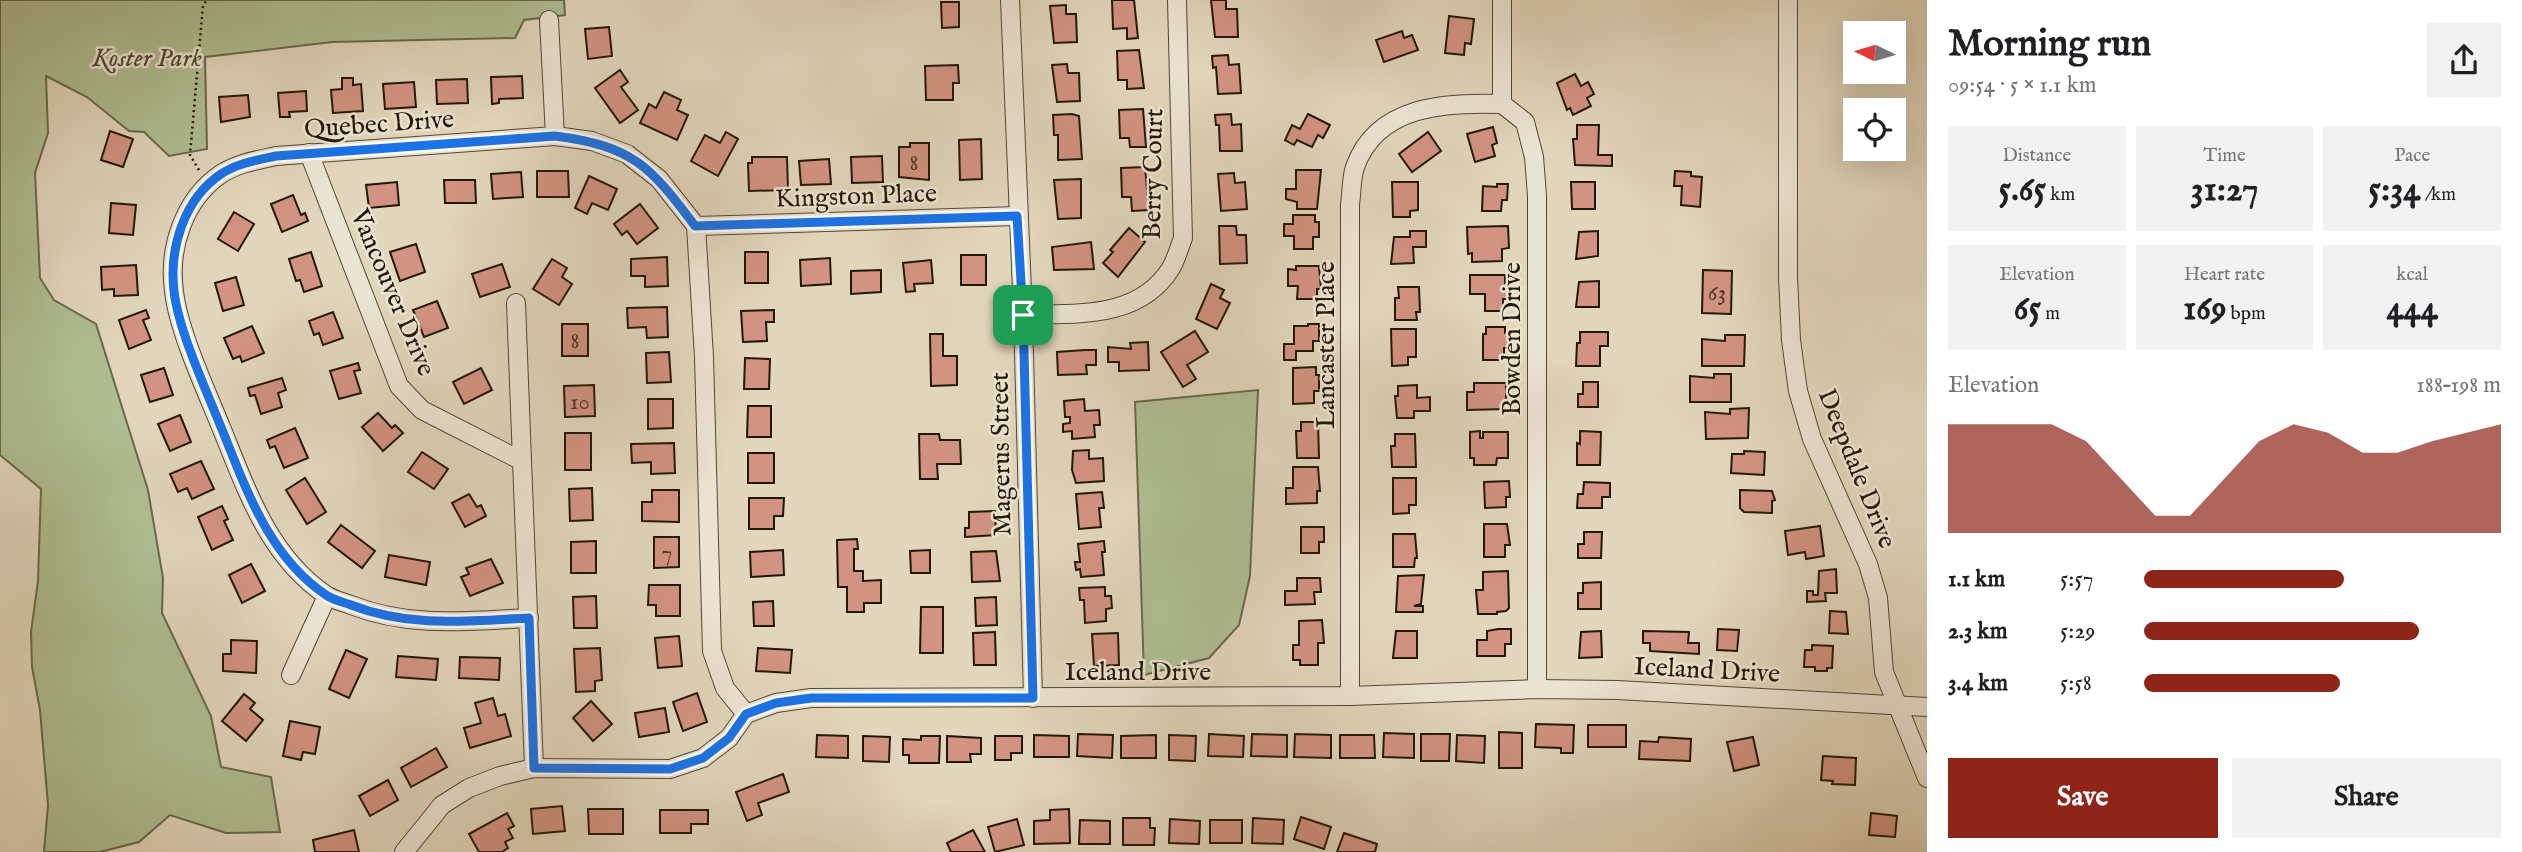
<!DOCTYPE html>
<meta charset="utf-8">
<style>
body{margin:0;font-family:"IM FELL English",serif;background:#f2f2f2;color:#202124;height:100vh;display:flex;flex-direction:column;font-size:26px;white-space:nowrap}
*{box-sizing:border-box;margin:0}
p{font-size:23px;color:#757577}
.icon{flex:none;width:38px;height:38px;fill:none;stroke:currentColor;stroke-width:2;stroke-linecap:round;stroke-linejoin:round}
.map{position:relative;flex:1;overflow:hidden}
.sheet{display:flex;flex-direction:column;background:#fff;width:595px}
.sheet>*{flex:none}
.needle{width:46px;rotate:275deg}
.buttons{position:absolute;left:1843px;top:21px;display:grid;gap:14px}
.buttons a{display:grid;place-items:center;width:63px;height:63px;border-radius:0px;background:#fff;box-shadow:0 7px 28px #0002;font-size:35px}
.pin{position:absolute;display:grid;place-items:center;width:60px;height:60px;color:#fff;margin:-30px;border-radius:14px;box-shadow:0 4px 10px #0006}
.round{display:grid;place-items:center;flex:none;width:74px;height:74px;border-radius:0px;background:#f2f2f2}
.summary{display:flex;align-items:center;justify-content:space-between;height:119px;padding:0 21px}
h1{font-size:38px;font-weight:700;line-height:52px}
.figures{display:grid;grid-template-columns:repeat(3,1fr);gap:10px;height:119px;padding:7px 21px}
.figures div{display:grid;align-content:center;border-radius:0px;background:#f2f2f2;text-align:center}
.figures b{font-size:35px;font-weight:700}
.figures small{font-size:19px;font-weight:400}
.figures p{font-size:19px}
.chart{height:196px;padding:14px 21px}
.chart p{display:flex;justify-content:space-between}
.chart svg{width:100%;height:126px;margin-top:7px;fill:#8f2418;opacity:.7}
.cta{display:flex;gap:14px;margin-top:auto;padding:14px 21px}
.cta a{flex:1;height:80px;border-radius:0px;background:#8f2418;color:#fff;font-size:28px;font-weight:700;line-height:80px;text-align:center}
.cta a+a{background:#f2f2f2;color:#202124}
ul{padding:0 21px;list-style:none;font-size:23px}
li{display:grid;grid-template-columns:112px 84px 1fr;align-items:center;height:52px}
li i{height:18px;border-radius:9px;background:#8f2418}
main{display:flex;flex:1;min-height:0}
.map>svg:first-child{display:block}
</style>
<main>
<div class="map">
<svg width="1927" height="852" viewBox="0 0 1927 852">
<rect width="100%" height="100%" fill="#e2d6bc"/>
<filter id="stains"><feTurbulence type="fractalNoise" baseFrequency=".00286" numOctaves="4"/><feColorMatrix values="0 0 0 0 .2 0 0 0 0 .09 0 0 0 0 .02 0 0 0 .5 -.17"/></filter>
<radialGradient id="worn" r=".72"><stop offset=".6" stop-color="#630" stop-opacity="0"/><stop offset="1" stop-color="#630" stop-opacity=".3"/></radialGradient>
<g fill="#afbe93" stroke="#686a4c" stroke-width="2">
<path d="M0,0H564L565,15L524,20L515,38L332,42L205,57L207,149L169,156L144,132L129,131L87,97L46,76L48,133L35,173L40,278L54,300L96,324L148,490L163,578L162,613L211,716L221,767L271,777L280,832L226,833L170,815L139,842L100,852H44L48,805L40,710L32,667L31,632L38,581L41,489L0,455Z"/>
<path d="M1258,390L1250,576L1239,625L1209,658L1144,675L1135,402Z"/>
</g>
<g fill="#d39382" stroke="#221706" stroke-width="2">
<path d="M1112,0H1134L1138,38L1127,39V28L1113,29Z"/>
<path d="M1211,0H1226V9H1237L1238,37H1215Z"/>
<path d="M941,2H959V27L942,28Z"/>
<path d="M1066,5V14H1076L1077,42L1054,43L1050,6Z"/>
<path d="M1449,16L1474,19L1471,44L1465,43L1464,55L1445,53Z"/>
<path d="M609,27L612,56L588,59L585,29Z"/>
<path d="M1402,31L1404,38L1412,35L1418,50L1384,62L1376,40Z"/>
<path d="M1139,50L1144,88L1127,89V80H1118L1117,51Z"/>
<path d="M1228,55L1229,65L1239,64L1241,93L1218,94L1216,67L1213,68L1212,56Z"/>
<path d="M1067,64L1068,73H1079L1080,101L1057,102L1052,65Z"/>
<path d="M958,65L959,83H953V100H926L925,66Z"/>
<path d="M620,70L628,82L621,87L638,110L620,123L595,88Z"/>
<path d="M1575,74L1581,86L1588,82L1594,94L1587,98L1591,106L1573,115L1570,108L1567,110L1557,83Z"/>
<path d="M522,76L523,98L499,99V103L492,104L491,77Z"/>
<path d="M342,78H353V85L361,84L363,111L333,113L331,90L342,89Z"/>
<path d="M467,79L468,103L437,104L436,80Z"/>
<path d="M414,82L416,107L385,109L383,84Z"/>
<path d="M306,91L307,111L289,112L290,117H280L278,93Z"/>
<path d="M664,92L681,100L677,110L688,115L677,140L640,123L649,104L656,108Z"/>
<path d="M248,95L250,117L221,122L219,97Z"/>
<path d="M1143,109L1146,147H1130L1129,138H1120L1119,110Z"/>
<path d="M1072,114L1079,116L1082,159L1058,160V135H1054L1053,115Z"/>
<path d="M1231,114L1232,125L1241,124L1242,151H1220L1219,125H1216L1215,115Z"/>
<path d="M1308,114L1330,125L1323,138L1318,135L1312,147L1297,140L1294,145L1285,140L1292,125L1300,129Z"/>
<path d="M1577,125H1599L1598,155H1612V166L1575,165L1573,139H1577Z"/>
<path d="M1493,127L1497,143L1492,145L1495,156L1475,162L1467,134Z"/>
<path d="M110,131L133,139L123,167L101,160Z"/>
<path d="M726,132L738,139L718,176L691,161L705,135L720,143Z"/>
<path d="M1428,132L1441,151L1412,172L1399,154Z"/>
<path d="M981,139L982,179L960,180L959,140Z"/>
<path d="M910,143H929V180L899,177V147H910Z"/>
<path d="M882,156L883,182L852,183L851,157Z"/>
<path d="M752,157H787L788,190L749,191L748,163H752Z"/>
<path d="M829,159L831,184L801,185L799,161Z"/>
<path d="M1145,167L1149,210L1132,211L1131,197H1122L1121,168Z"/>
<path d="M1296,170H1321L1317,209H1297V202L1286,199V189H1296Z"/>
<path d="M537,171H568L569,197H537Z"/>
<path d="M1675,171L1691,172V176L1702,177L1700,207L1681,205L1682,186H1674Z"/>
<path d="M521,172L523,197L493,199L491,174Z"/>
<path d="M1234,173L1235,183L1245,182L1247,209L1221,211L1218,174Z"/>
<path d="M589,176L617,189L608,210L592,203L587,214L575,208Z"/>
<path d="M1081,179V218L1058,219L1054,180Z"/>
<path d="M444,180H475L476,203H445Z"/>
<path d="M397,182L399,205L369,208L366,185Z"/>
<path d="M1392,182H1418V210L1410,211V217H1393Z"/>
<path d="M1571,182H1595V209H1572Z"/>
<path d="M1497,184H1508L1507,200H1502L1501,211H1482L1483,186L1497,187Z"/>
<path d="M293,195L301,215L305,213L308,221L282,232L271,204Z"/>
<path d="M111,203L136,205L133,235L109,233Z"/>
<path d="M640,204L658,228L637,244L627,231L622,235L614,224Z"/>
<path d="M234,212L254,224L238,251L218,239Z"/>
<path d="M1293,215H1315V222H1319V237H1313V249H1294V236H1284V224H1293Z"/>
<path d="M1219,226H1236L1237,235H1246L1247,263L1220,264Z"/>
<path d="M1508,226L1509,248L1502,249V261L1472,262V253L1468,254L1467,227Z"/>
<path d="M1129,228L1145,242L1118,277L1103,263L1113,252L1110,250Z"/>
<path d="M1410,231H1426V247H1413L1414,263L1391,264L1394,237H1410Z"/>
<path d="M1598,231V256L1576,259L1579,232Z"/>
<path d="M1091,242L1094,269L1054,270L1052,247Z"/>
<path d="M416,244L425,272L400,281L390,252Z"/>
<path d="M311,252L322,286L304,292L300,280L296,281L289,259Z"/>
<rect x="745" y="252" width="23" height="31"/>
<rect x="961" y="255" width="25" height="30"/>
<path d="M667,257L668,286L645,287V276H631V259Z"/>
<path d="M830,258L831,284L801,286L800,260Z"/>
<path d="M552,259L567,268L562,277L572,284L559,305L533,289Z"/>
<path d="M931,260L933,283L914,284L915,291L906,292L903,263Z"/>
<path d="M502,264L510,287L480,297L472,274Z"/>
<path d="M136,265L138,295L114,296V289L102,290L101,267Z"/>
<path d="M1296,266H1319L1321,289H1317V299H1297L1298,286H1288V269L1296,270Z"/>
<path d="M881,270V292L851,294V271Z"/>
<path d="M1703,270L1732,271L1731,314L1702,313Z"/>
<path d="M1470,275H1505V283H1509V299H1503V311H1485V294H1470Z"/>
<path d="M236,277L244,305L223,311L215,283Z"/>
<path d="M1599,281V307H1576L1579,282Z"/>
<path d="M1211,284L1224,290L1220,298L1230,303L1217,329L1196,319Z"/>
<path d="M1398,287H1419L1420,312H1416L1417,320H1395V298H1399Z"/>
<path d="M437,301L448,328L424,337L413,310Z"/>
<path d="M667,307L668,337L647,338L646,327L628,328L627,308Z"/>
<path d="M146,310L149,318L143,320L151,340L129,349L119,320Z"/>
<path d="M774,310V322H766L767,341L743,342L741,311Z"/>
<path d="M333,312L343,338L323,345L319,333L314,335L309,321Z"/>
<rect x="562" y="324" width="26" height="32"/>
<path d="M1308,324H1319V341H1313V351H1296V360H1284V344H1294V326H1308Z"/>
<path d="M252,326L264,353L242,362L240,356L233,359L224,338Z"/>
<path d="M1486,327H1505V333H1509V348H1504V360H1483V334H1486Z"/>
<path d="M1391,329H1416V357H1408V365L1392,366Z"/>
<path d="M1195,331L1208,352L1187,365L1196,379L1183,387L1161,352Z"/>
<path d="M1580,332H1608V346H1600V366H1576L1577,343H1580Z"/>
<path d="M930,334H943V356H957V385L931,386Z"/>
<path d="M1725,335H1745L1744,366H1702V339L1725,341Z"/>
<path d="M1148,342L1149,370L1119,371V362H1108V347L1131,349L1130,343Z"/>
<path d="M1085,350H1096V365H1086L1087,374L1058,375L1057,352Z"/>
<path d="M669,352L671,382L647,383L646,353Z"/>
<path d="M745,358L770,359L769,389H744Z"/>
<path d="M358,363L360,370L354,371L361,393L339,399L330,371Z"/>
<path d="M1316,367V375H1319V391H1314V403L1293,404V368Z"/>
<path d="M164,368L173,395L150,402L141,375Z"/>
<path d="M481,368L492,390L464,404L453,382Z"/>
<path d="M1714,374H1731V402H1690V376L1714,378Z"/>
<path d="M282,378L286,390L278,393L282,407L261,414L255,395L250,396L248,388Z"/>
<path d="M1583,382H1598V407H1578V394H1583Z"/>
<path d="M1474,383H1506V409L1467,410V392H1474Z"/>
<path d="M594,385L595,416L565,417L564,386Z"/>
<path d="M1417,385V398L1430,397V411H1414V418H1397L1395,396H1398V386Z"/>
<path d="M648,399H673V428L648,429Z"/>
<path d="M1084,399L1085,411L1099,410L1100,425H1094L1095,437L1072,439V431L1063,432V424L1070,423V417H1065L1064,401Z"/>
<path d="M748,406H771V437H747Z"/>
<path d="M1749,408L1748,438L1706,439L1705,412L1730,414V409Z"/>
<path d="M378,413L392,428L395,425L403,433L383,451L362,427Z"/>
<path d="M180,415L191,442L170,451L158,424Z"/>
<path d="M1301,422H1318L1319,458H1297L1296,431H1301Z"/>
<path d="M295,428L308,458L284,468L275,446L270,448L267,440Z"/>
<path d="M1480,431V438H1483V432H1508V458H1497L1496,465H1474V458H1470V432Z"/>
<path d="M1580,431L1601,432L1600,465H1577V443L1580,444Z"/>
<rect x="565" y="433" width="26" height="37"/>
<path d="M919,434H939L940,440H960L961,464H937L938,479H920Z"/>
<path d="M1395,434H1415L1416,467H1392L1391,446H1395Z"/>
<path d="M674,443L675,473L651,474V462L632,463L631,444Z"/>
<path d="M1089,450V459L1103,458L1104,481L1076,483L1072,470L1073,451Z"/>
<path d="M1744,451L1765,452L1764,475L1731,473L1732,454H1744Z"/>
<path d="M422,452L448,469L434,489L408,472Z"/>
<rect x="748" y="453" width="26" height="30"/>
<path d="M201,461L214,489L192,499L187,488L178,492L170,474Z"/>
<path d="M1293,467H1318L1320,491H1317V503L1286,504V488H1293Z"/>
<path d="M305,478L326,512L307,524L286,490Z"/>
<path d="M1393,478H1416V505H1409V513L1393,514Z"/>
<path d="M1509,481L1510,497H1506V507L1485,508L1484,482Z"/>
<path d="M1584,482L1610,483V497H1602V508H1577L1578,494H1583Z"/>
<path d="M592,488L593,520L570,521L569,489Z"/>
<path d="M652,490H679V522L642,521V502H652Z"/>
<path d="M1740,490L1772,491L1775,500L1772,501V513L1744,512L1740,508Z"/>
<path d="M1102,492L1104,508H1099L1101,527L1079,529L1076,494Z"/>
<path d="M469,494L477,507L481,505L486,516L465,527L452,503Z"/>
<path d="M749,498H784L783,516H774V529H749Z"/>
<path d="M222,506L228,519L224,521L233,540L212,550L198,517Z"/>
<path d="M995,511L996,535L965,537V528H969V512Z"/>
<path d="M1484,524H1507L1510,545H1505V557H1484Z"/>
<path d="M341,525L375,551L362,568L328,542Z"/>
<path d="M1820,526L1824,556L1806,559L1805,552L1788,555L1785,531Z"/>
<path d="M1301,527H1324V542H1319V553H1301Z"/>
<path d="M1584,532H1602L1601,558H1578V544H1584Z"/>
<path d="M1393,534H1415L1417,558H1415L1414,567H1393Z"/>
<path d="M654,537H679V567L654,568Z"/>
<path d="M857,539L858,549H854V571H863V581L881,580V603H864V612H847V587H838L837,540Z"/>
<path d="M596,541V573H571V542Z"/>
<path d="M1104,541L1105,552H1102L1104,575L1081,577L1080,569L1076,570L1075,562H1080L1078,544Z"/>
<path d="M783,550L784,575L751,577L750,552Z"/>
<path d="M930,550V573H911L910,551Z"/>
<path d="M996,551L1000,581L972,582L971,552Z"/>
<path d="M389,555L430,562L426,585L385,577Z"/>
<path d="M491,559L503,583L470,596L461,577L469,574L466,568Z"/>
<path d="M251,564L265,591L242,603L229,575Z"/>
<path d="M1836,569L1837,593H1825L1826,601L1807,602V591H1813V595H1818L1819,571Z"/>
<path d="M1508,571L1509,608L1506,611L1497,612V614H1478L1476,590H1483V572Z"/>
<path d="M1424,575L1421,604L1414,606H1423V612H1396L1398,576Z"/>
<path d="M1297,578H1320L1321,592H1314L1315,604L1285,605V591H1297Z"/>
<path d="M1601,582V609H1578V593H1583V583Z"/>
<path d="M649,585H680V616H656V605H648Z"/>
<path d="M1105,587V596H1111L1112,608L1106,609V621L1085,623L1084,600H1080L1079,588Z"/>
<path d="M596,596L597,628H574L573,597Z"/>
<path d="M996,597L997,625L976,626L975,598Z"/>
<path d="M773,601L774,626H754L753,602Z"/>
<path d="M921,607H943V653H920Z"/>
<path d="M1830,611L1846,612L1848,634L1829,633Z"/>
<path d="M1322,620L1324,643H1318V665H1300V660H1293V645H1299V621Z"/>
<path d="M1498,629H1511V644H1505V656H1477V640H1487V631Z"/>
<path d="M1718,629L1739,630L1737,651L1717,650Z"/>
<path d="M1396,631H1417V658H1393Z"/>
<path d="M1601,631L1602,657L1579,658L1581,632Z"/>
<path d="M1643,631L1689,632L1688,643H1699V654L1650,651V643H1643Z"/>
<path d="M995,632L996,665H974L973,633Z"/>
<path d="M1118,633L1119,665L1094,666L1092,634Z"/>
<path d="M679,636L682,666L658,668L655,638Z"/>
<path d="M231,640L257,641L256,673L223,671V654H231Z"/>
<path d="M1812,645L1833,646L1832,668H1827V671H1815V667H1804L1805,650H1812Z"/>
<path d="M600,648L602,680L595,681V691L576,692L574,649Z"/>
<path d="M758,648L792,650L790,673L756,671Z"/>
<path d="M346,650L367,659L349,698L329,689Z"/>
<path d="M398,656L438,659L436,680L396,677Z"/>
<path d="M460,657L500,658L499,680L459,678Z"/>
<path d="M697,693L707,722L683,731L673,702Z"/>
<path d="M244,694L255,703L250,709L263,720L246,741L222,721Z"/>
<path d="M493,698L498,716L505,714L511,736L470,748L464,728L481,723L475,703Z"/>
<path d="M591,701L612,724L593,741L573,718Z"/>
<path d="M665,708L669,732L639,737L635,713Z"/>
<path d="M290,721L320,727L315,754L303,752L301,760L283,756Z"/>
<path d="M1536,724L1574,725L1573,753H1561V748L1535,747Z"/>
<rect x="1588" y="725" width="38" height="22"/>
<path d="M1499,732L1522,733V768H1499Z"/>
<path d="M1384,733L1414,734V758L1383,757Z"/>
<path d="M1078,734L1113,735L1112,758L1077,756Z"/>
<path d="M1209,734L1244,736L1243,757L1208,756Z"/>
<path d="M1252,734L1287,735V757L1251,756Z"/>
<path d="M1295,734L1331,735V758L1294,757Z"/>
<path d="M1421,734H1450L1449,761H1421Z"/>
<path d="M817,735L848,736V758L816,757Z"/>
<path d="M1034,735L1069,736V757H1034Z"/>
<path d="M1156,735V758H1121V736Z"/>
<path d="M1169,735L1196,736L1195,761L1169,760Z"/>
<path d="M1340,735H1374L1375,758H1340Z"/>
<path d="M1457,735L1485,736L1484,763L1456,761Z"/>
<path d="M863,736L890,737L889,762L863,761Z"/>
<path d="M921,736H940L939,763H909V755H903V739L921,740Z"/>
<path d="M947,736L981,738V754H970L971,762H947Z"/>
<path d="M995,736H1022V753H1011V760H995Z"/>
<path d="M1659,737L1691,739L1690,761L1639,759L1640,741L1658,742Z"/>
<path d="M1753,737L1759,765L1734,771L1727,742Z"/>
<path d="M436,748L447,767L411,787L401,768Z"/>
<path d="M1823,756L1856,758L1855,785L1832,784L1833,781L1821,780Z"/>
<path d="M783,774L789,792L758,803L762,815L747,821L736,792Z"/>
<path d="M388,780L398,800L370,816L359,796Z"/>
<path d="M562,806L565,831L533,834L531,809Z"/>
<path d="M588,809H623V834H589Z"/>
<path d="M1069,809L1070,843L1034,844V821L1050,820V810Z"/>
<path d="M660,810H708V824H691V833H660Z"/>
<path d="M507,813L514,826L508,829L513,838L505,842L508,848L502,852H479L469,834Z"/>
<path d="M1871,813L1897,816L1895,837L1869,835Z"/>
<path d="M1301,817L1331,827L1324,849L1294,839Z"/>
<path d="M1123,818H1150V828H1155L1154,845H1123Z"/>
<path d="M1253,818L1284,820L1283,844L1252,843Z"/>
<path d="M1017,819L1024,845L995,852L988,827Z"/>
<path d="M1170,819L1200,821L1199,844L1169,843Z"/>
<path d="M1080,820L1110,821V844H1079Z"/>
<rect x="1210" y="820" width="32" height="23"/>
<path d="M354,830L359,852H315L313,840Z"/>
<path d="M973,830L985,852H951L947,843Z"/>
<path d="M1344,833L1377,844L1375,852H1337Z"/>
</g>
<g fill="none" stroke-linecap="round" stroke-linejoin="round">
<defs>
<g id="street">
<path d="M1010,0L1023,315L1033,698"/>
<path d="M1502,0V104L1525,122L1534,157L1537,196V689"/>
<path d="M1788,0V277L1791,340L1798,391L1812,439L1868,564L1878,598L1884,672L1927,778"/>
<path d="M549,20L555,136"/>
<path d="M309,153L399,386L422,410L522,461L534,768"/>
<path d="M696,226L1017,216"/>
<path d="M516,303L522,461"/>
<path d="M1023,315C1075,313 1139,320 1171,268C1176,260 1179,248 1183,238L1177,0"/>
<path d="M529,618C467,621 410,628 351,605C343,602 333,600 326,595C268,556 246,488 221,427C206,390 178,330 174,291C168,248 184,199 221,174C238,163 258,160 276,156L555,136L592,141L627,154L659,179L696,226L704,357L712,651L725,688L746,714"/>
<path d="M291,675L327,596"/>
<path d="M1350,696V204C1352,192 1351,178 1355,167C1377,105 1446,102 1502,104"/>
<path d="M404,852L442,805L469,788L500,776L534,768L670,769L703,758L729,738L746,714L776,703L811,698L1350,696L1537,689L1617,690L1927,707"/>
</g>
</defs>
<use href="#street" stroke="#524734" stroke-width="20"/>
<path stroke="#221706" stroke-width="2.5" stroke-dasharray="2 3.5" stroke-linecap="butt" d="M199,170L190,155L203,5L207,0"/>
<use href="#street" stroke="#ece4d3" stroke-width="18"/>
</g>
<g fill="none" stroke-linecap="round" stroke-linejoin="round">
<defs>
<path id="route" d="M555,136C633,146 650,166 695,226L1017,216L1023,315L1033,698H811L776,703L746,714L729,738L703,758L670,769L534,768L529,618C467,621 410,628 351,605C343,602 333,600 326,595C268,556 246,488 221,427C206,390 178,329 174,291C169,248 184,199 221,174C238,163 258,160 276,156Z"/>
</defs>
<use href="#route" stroke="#fff" stroke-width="14"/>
<use href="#route" stroke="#1a73e8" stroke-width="9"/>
</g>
<g text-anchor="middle" stroke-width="5" stroke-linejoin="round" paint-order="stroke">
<g font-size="23" fill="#4e3625">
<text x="914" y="170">8</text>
<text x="1717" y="300">63</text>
<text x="575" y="348">8</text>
<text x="580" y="409">10</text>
<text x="667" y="560">7</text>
</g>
<g font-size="26" font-style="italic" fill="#4c4930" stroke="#ece4d3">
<text x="147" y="66">Koster Park</text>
</g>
<g font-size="26" fill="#221706" stroke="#ece4d3">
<text transform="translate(379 123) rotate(-4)" y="9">Quebec Drive</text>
<text transform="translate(1152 174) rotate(-89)" y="9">Berry Court</text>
<text transform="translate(856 195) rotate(-2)" y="9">Kingston Place</text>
<text transform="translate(394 292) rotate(67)" y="9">Vancouver Drive</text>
<text transform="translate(1511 339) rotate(-90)" y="9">Bowden Drive</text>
<text transform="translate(1325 345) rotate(-90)" y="9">Lancaster Place</text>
<text transform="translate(1000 454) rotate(-91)" y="9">Magerus Street</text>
<text transform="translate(1858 468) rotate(68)" y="9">Deepdale Drive</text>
<text transform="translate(1707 669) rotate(3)" y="9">Iceland Drive</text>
<text x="1138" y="680">Iceland Drive</text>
</g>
</g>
<rect width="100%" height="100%" filter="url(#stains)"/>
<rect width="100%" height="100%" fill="url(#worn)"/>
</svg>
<div class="buttons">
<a><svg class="needle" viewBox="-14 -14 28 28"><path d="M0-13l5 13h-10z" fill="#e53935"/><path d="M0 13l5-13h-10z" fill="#757577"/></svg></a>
<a><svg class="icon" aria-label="locate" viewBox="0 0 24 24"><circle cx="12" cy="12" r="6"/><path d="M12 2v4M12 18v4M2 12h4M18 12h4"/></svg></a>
</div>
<div class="pin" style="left:1023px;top:315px;background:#1e9e55"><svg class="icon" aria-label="arrive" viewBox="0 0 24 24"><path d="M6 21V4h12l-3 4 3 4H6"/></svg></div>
</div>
<section class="sheet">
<div class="summary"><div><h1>Morning run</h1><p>09:54 · 5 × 1.1 km</p></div><a class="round"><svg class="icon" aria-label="share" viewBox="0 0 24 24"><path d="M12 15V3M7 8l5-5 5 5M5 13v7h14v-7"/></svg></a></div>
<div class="figures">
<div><p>Distance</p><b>5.65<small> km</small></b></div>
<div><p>Time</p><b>31:27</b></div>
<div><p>Pace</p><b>5:34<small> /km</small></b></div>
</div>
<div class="figures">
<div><p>Elevation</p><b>65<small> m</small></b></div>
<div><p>Heart rate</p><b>169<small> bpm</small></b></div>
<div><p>kcal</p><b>444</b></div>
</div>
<div class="chart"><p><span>Elevation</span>188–198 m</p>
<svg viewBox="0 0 160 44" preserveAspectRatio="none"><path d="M0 44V6L10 6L20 6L30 6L40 12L50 25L60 38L70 38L80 25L90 12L100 6L110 9L120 16L130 16L140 12L150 9L160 6V44z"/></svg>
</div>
<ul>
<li><b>1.1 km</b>5:57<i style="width:56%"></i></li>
<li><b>2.3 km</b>5:29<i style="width:77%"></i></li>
<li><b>3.4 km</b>5:58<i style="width:55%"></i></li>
</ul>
<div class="cta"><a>Save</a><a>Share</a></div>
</section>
</main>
